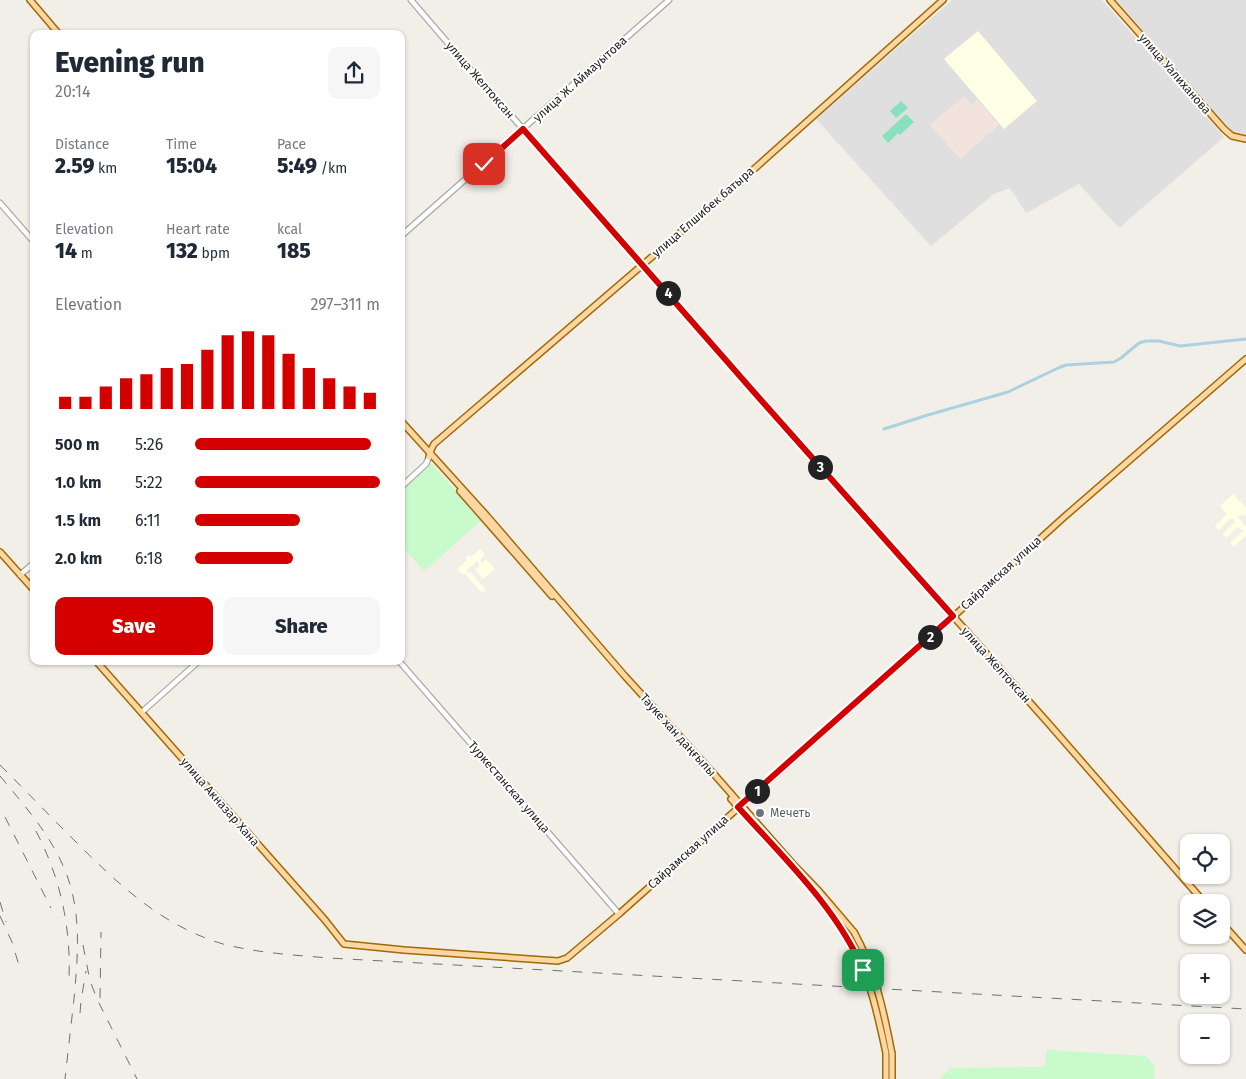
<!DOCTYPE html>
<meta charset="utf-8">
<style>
body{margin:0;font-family:"Fira Sans",sans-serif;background:#f6f6f7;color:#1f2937;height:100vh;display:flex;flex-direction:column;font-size:19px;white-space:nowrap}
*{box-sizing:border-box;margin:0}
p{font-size:16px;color:#747a83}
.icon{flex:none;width:28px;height:28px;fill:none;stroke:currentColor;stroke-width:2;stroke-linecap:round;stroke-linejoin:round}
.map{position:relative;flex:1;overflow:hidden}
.sheet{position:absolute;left:30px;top:30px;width:375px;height:635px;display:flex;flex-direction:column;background:#fff;border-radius:10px;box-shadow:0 1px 4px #0004}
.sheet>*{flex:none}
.fabs{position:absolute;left:1180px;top:834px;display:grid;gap:10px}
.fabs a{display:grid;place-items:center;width:50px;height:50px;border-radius:10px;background:#fff;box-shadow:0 1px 4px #0004;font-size:25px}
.pin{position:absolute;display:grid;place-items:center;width:42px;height:42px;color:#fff;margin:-21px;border-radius:10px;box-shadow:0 2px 8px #0006}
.km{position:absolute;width:25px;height:25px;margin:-12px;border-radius:50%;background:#222;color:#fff;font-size:14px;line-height:25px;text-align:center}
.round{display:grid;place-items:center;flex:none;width:52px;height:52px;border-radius:10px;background:#f6f6f7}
.overview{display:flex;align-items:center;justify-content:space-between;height:85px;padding:0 25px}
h1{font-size:28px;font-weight:800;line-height:38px}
.figures{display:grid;grid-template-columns:repeat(3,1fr);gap:8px;height:85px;padding:5px 25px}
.figures div{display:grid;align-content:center}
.figures b{font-size:21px;font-weight:800}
.figures small{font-size:14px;font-weight:400}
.figures p{font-size:14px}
.chart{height:140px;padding:10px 25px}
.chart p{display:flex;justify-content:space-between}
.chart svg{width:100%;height:90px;margin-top:5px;stroke:#d40000;stroke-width:6}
.cta{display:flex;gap:10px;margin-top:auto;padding:10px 25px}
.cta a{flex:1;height:58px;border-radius:10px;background:#d40000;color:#fff;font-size:20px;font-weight:800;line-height:58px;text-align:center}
.cta a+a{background:#f6f6f7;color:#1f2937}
ul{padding:0 25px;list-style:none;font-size:16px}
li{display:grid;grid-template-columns:80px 60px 1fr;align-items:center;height:38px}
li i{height:12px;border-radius:6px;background:#d40000}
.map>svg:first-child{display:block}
</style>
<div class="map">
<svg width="1246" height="1079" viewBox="0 0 1246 1079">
<rect width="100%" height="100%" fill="#f2efe9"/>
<g fill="#e0dfdf">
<path d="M952,0H1102L1224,137L1119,228L1079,184L1026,213L1010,188L994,194L931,246L816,119Z"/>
<path d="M1116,0H1246V135L1234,133Z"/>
</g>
<g fill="#ffffe5">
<path d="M978,31L1037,101L1004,129L944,59Z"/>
<path d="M1233,494L1246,508V514L1244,516L1242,514L1238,517L1246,527V535L1234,547L1230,543L1243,531L1238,527L1226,538L1223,534L1235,522L1231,518L1219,530L1215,526L1227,514L1220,506Z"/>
<path d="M480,549L485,555L480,560L482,563L486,559L495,569L483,579L475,570L480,565L477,561L466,571L469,573L470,572L486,590L482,593L465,574L463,575L457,569L467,560L465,558L469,555L471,557Z"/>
</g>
<path fill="#f3e3dd" d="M964,96L971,105L977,100L999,125L960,159L930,125Z"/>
<g fill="#c8facc">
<path d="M430,462L482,520L424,571L401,545V488Z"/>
<path d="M1047,1050L1146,1056L1155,1067L1154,1079H939L951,1068L1044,1067Z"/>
</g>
<g fill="#88e0be">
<path d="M901,101L908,108L896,118L890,111Z"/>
<path d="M906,114L914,122L900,135L898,133L888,143L882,136Z"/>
</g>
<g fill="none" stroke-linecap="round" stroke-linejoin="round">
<path stroke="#aad3df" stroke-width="3" d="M884,429L928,415L1008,392L1058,368L1066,365L1114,362L1121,358L1139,343L1146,341H1159L1180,346L1246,339"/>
<defs>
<g id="minor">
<path d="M411,0L465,63L642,264"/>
<path d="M0,203L34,242"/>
<path d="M401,236L669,0"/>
<path d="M401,487L426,464L429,457"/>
<path d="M20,575L34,563"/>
<path d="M399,661L619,914"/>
<path d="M142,712L199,661"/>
</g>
<g id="major">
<path d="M30,0L59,34"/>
<path d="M1110,0L1224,129L1232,136L1246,139"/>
<path d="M642,264L760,399L1049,724L1204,902"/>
<path d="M401,421L487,516L624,675L713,773L792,863L819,891L854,932"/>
<path d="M429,457L431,450L434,444L455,426L753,170L943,0"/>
<path d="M460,491L552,596"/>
<path d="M0,552L34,590"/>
<path d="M96,661L325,920L344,944L404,950L558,961L567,958L619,914L1009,567L1063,518L1246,359"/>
<path d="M731,799L757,828"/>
<path d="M798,873L822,902L835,920"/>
<path d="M1221,922L1246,950"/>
<path d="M886,1053V1079"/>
<path d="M892,1079V1054"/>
</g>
</defs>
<use href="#minor" stroke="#a9a9a9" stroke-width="7"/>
<use href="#major" stroke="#a06b00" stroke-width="8"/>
<use href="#minor" stroke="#fff" stroke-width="4.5"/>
<use href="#major" stroke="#fcd6a4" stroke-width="5"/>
<g stroke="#707070" stroke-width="1" stroke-dasharray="10 10" stroke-linecap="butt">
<path d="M0,765C23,788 46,812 69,835C115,881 159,925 223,944C258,953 293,955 329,958L1246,1009"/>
<path d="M0,776C24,805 50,834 65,870C82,912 78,955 74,999C71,1026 68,1052 65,1079"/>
<path d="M5,817L51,908"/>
<path d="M36,831C60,877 71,926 69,978"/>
<path d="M0,902L6,922"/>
<path d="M0,916L12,942L21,972"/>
<path d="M83,945L90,981L98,1001L137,1079"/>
<path d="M100,998L101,932"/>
<path d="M80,1013L81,1001L86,971"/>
</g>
<defs>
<g id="major-bridge">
<path d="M835,920C842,931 850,941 856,953C871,982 879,1021 886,1053"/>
<path d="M854,932C875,970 884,1012 892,1054"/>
</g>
</defs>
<use href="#major-bridge" stroke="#a06b00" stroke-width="8" stroke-linecap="butt"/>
<use href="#major-bridge" stroke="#fcd6a4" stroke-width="5"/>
</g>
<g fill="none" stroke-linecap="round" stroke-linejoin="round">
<defs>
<path id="route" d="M484,164L523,129L760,399L953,616L738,807C782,856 838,909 863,970"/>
</defs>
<use href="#route" stroke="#fff" stroke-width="10"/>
<use href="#route" stroke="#d40000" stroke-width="6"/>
</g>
<circle fill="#6b7280" stroke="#fff" stroke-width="2" cx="760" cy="813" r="5"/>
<g text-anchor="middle" stroke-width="4" stroke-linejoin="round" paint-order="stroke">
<g font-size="12" fill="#222" stroke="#fff">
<text transform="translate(1175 74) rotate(49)" y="4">улица Уалиханова</text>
<text transform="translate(580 79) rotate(-42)" y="4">улица Ж. Аймауытова</text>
<text transform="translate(480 80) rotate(49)" y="4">улица Желтоксан</text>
<text transform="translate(703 212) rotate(-41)" y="4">улица Елшибек батыра</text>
<text transform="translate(1001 573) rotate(-42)" y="4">Сайрамская улица</text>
<text transform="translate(996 665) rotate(48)" y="4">улица Желтоксан</text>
<text transform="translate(678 735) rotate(48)" y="4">Тәуке хан даңғылы</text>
<text transform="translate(509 787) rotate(49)" y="4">Туркестанская улица</text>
<text transform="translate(220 802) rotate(49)" y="4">улица Акназар Хана</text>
<text transform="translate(688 852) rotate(-42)" y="4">Сайрамская улица</text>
</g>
<g font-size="12" fill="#5b616d" stroke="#fff" text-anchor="start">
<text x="770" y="817">Мечеть</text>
</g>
</g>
</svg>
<div class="fabs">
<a><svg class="icon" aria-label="locate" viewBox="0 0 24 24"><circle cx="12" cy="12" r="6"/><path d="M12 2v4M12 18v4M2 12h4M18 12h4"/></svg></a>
<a><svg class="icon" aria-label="layers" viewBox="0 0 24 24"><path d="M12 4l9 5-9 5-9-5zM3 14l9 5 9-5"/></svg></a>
<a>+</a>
<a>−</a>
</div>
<div class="pin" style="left:863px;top:970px;background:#1e9e55"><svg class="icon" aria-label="arrive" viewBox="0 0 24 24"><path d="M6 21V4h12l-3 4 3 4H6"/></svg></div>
<div class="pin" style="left:484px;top:164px;background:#d93025"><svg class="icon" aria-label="check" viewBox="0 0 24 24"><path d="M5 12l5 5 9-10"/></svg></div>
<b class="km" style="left:757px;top:791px">1</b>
<b class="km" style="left:930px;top:637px">2</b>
<b class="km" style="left:820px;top:467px">3</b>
<b class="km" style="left:668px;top:293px">4</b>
<section class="sheet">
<div class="overview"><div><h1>Evening run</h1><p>20:14</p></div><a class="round"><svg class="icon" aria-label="share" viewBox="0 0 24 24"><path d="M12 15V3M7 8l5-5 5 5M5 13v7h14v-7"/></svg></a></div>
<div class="figures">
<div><p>Distance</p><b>2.59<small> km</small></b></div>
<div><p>Time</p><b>15:04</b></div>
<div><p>Pace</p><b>5:49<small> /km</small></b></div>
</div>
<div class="figures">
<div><p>Elevation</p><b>14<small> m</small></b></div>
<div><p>Heart rate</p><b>132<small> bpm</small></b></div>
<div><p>kcal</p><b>185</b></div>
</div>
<div class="chart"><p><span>Elevation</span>297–311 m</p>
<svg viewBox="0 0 160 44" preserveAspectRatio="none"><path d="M5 44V38M15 44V38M25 44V33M35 44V29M45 44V27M55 44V24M65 44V22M75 44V15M85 44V8M95 44V6M105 44V8M115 44V17M125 44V24M135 44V29M145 44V33M155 44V36"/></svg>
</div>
<ul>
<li><b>500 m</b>5:26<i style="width:95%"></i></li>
<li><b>1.0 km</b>5:22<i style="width:100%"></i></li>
<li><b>1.5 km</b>6:11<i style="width:57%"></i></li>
<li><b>2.0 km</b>6:18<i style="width:53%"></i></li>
</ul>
<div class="cta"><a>Save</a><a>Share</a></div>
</section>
</div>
